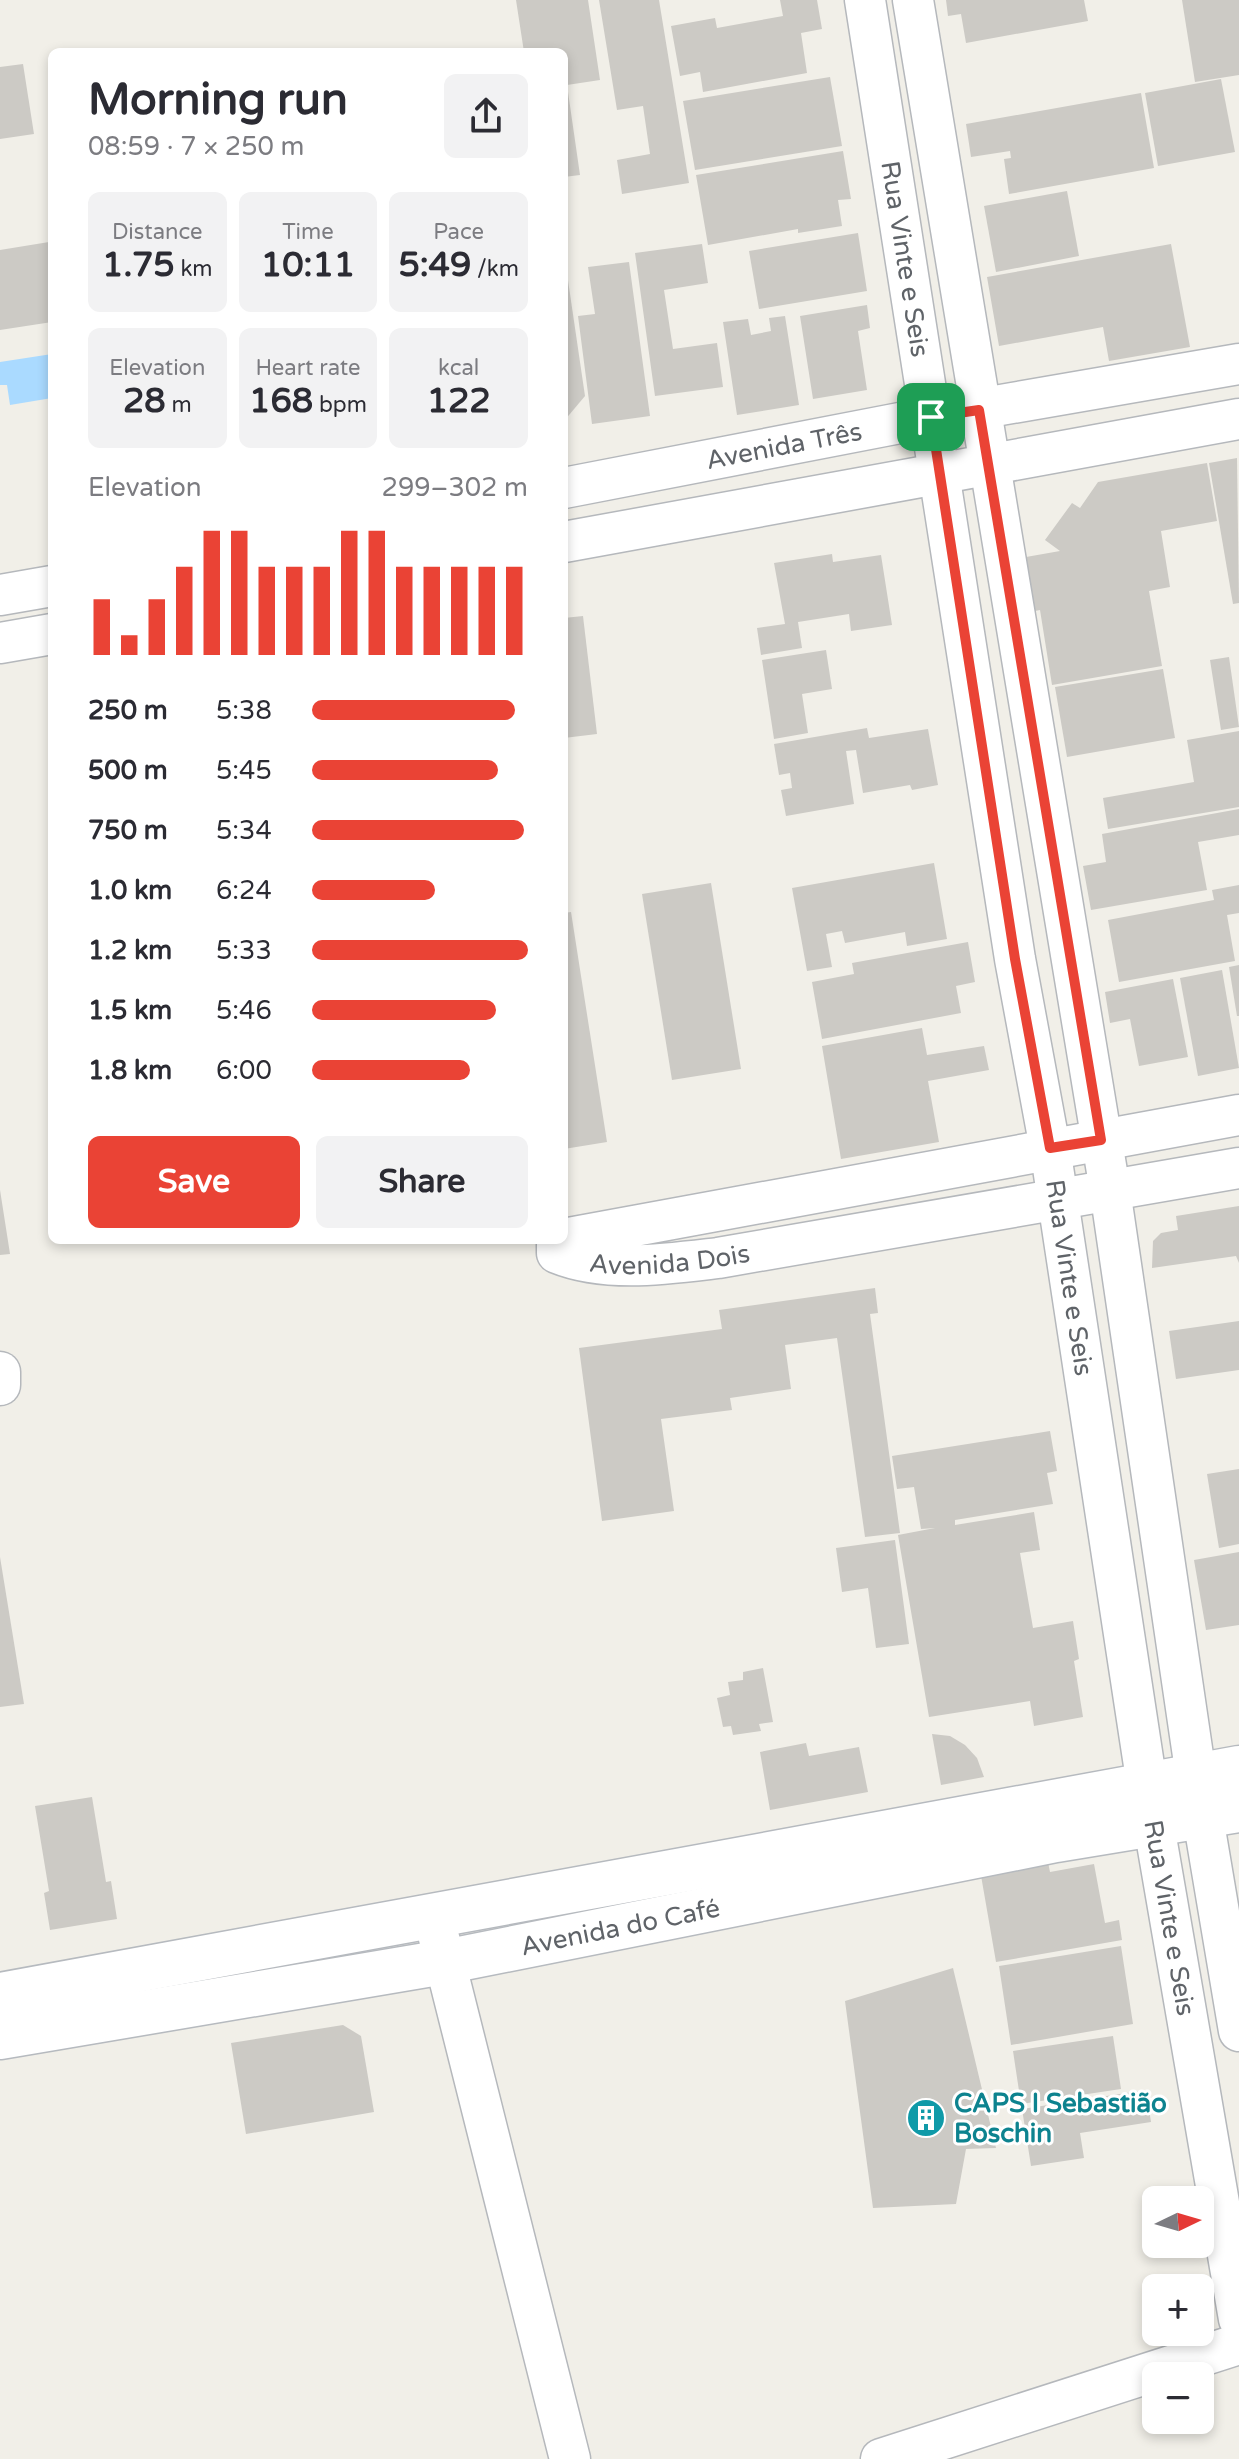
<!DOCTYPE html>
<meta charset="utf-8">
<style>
body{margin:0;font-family:"Varela Round",sans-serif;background:#f2f2f3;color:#2b2b33;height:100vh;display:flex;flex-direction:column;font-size:30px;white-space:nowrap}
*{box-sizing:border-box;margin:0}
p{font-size:26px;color:#7c7c81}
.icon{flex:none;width:44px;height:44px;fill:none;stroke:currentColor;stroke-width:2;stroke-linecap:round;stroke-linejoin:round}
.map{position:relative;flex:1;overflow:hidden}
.drawer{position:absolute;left:48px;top:48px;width:520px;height:1196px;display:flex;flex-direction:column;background:#fff;border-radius:12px;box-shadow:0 4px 12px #0003}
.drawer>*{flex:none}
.needle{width:52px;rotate:85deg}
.buttons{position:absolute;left:1142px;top:2186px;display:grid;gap:16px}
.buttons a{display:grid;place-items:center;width:72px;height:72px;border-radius:12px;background:#fff;box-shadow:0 4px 12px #0003;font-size:40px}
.pin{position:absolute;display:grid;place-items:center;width:68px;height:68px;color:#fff;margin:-34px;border-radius:16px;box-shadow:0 4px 12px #0006}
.round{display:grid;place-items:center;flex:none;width:84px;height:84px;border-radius:12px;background:#f2f2f3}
.overview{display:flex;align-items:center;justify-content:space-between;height:136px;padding:0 40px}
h1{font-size:44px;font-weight:800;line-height:60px}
.figures{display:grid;grid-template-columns:repeat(3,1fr);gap:12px;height:136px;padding:8px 40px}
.figures div{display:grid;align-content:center;border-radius:12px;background:#f2f2f3;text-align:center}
.figures b{font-size:34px;font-weight:800}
.figures small{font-size:22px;font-weight:400}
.figures p{font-size:22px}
.chart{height:224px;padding:16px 40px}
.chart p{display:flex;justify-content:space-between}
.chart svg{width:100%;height:144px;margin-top:8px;stroke:#ea4335;stroke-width:6}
.cta{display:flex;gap:16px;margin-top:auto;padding:16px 40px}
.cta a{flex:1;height:92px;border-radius:12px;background:#ea4335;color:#fff;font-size:32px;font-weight:800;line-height:92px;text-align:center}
.cta a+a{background:#f2f2f3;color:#2b2b33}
ul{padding:0 40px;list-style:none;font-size:26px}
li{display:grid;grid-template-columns:128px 96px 1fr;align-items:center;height:60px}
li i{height:20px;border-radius:10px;background:#ea4335}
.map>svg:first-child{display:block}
</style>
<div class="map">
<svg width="1239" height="2459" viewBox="0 0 1239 2459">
<rect width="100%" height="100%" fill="#f1efe8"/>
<path fill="#aadaff" d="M52,354V398L10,405L7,385H0V362Z"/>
<g fill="#cccac5">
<path d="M516,0H588L600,80L567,85L580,175L564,177V52H524Z"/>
<path d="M599,0H659L689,183L622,194L617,160L650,154L643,106L617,110Z"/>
<path d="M780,0H817L822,29L801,33L807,73L703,92L700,72L680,76L671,26L715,18L717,28L783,16Z"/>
<path d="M946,0H1084L1088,21L966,43L961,14L948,16Z"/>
<path d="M1182,0H1239V75L1195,82Z"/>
<path d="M23,64L34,134L0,139V67Z"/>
<path d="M830,77L842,146L695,170L683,101Z"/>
<path d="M1221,79L1235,152L1158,166L1145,93Z"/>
<path d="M1141,93L1154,168L1009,194L1004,159L1011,158L1010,151L971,157L966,124Z"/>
<path d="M843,151L851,199L838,200L842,226L798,233V229L708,245L696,175Z"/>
<path d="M1067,191L1079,256L996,272L984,206Z"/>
<path d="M858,233L867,291L759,309L749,251Z"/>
<path d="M49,242L52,322L0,330V250Z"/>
<path d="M702,244L708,283L664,290L673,349L717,343L723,387L655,396L635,253Z"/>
<path d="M1171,244L1190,347L1109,361L1103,327L999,346L987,277Z"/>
<path d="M564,253L585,396L564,421Z"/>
<path d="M629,262L650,416L592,424L578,316L595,314L588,267Z"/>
<path d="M867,305L870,328L858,331L867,390L813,399L800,316Z"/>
<path d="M785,316L799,405L737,415L723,322L748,319L751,335L771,331L769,318Z"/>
<path d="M1237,458L1239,603L1233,604L1209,463Z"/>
<path d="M1207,463L1217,521L1161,531L1170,587L1149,591L1162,666L1052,685L1040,610L1035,611L1026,557L1060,551L1045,540L1072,503L1080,508L1098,482Z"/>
<path d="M832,554L833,562L881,555L892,625L851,631L849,614L798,622L802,648L761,655L757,628L785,624L774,563Z"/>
<path d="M583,616L597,734L564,738V618Z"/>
<path d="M826,650L832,689L802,694L808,733L774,739L762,660Z"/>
<path d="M1229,657L1239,727L1221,730L1210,660Z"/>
<path d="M1163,669L1175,738L1067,757L1055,687Z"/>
<path d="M867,728L869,738L928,729L938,785L912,790L910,785L863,793L856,750L846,751L854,804L786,816L781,790L792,788L790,773L779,775L774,744Z"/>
<path d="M1239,731V807L1108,829L1103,798L1194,782L1187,740Z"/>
<path d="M1239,809V835L1198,842L1207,890L1091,910L1083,866L1106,862L1102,834Z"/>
<path d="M934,863L947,939L907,946L905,932L845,943L842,931L826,934L832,967L807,971L792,888Z"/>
<path d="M711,883L741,1069L672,1080L642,894Z"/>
<path d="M1239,885V913L1227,915L1235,961L1119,982L1108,920L1214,900L1212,890Z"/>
<path d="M571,912L607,1142L564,1149V913Z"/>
<path d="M968,942L975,982L956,986L961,1013L822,1039L812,982L854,974L852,963Z"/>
<path d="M1239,965V1016H1237L1229,967Z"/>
<path d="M1222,970L1239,1068L1198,1076L1180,978Z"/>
<path d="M1173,979L1188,1057L1139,1066L1130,1019L1110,1023L1105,992Z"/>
<path d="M922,1028L927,1055L984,1046L989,1070L928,1081L939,1142L841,1159L822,1046Z"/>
<path d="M0,1190L10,1254L0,1255Z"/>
<path d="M1239,1206V1263L1236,1256L1152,1268L1153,1241L1161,1233L1178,1230L1176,1216Z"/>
<path d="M875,1288L878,1313L870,1314L900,1533L865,1537L837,1338L785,1345L791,1389L730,1398L732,1410L661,1419L674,1511L602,1521L579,1348L722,1329L719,1310Z"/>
<path d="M1239,1321V1370L1176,1379L1169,1331Z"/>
<path d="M1050,1431L1057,1471L1047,1473L1053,1504L955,1520V1525L1034,1512L1040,1550L1020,1553L1033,1628L1073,1621L1079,1659L1074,1661L1083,1717L1034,1726L1030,1701L929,1717L898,1535L935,1528L921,1529L914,1487L897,1489L892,1456Z"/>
<path d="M1239,1469V1544L1219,1548L1207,1474Z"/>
<path d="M895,1540L909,1644L876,1648L868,1588L842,1592L836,1548Z"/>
<path d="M1239,1552V1625L1206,1630L1194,1560Z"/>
<path d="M0,1557L24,1704L0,1707Z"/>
<path d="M763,1668L773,1722L759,1724L761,1731L733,1735L731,1726L723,1727L717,1698L730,1695L728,1682L743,1680V1672Z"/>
<path d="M932,1734L950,1736L965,1745L977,1758L984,1777L941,1785Z"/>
<path d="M806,1743L809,1756L859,1747L868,1792L770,1810L760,1752Z"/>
<path d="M92,1797L106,1882L111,1881L117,1919L50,1930L44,1893L49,1891L35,1806Z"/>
<path d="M1046,1852L1050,1872L1094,1864L1105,1923L1119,1920L1122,1940L996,1962L979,1864Z"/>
<path d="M1121,1946L1133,2024L1011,2045L999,1966Z"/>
<path d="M953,1968L996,2148L966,2149L956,2204L873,2208L845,2001Z"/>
<path d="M343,2025L361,2036L374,2112L246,2134L231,2043Z"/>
<path d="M1113,2036L1121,2089L1021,2104L1013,2051Z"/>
<path d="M1146,2090L1151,2122L1080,2133L1084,2158L1031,2166L1022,2109Z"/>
</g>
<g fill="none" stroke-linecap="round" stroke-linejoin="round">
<defs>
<g id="street">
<path id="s1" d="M865,0L1015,959L1050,1148L1147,1785L1239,2319"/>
<path d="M913,0L1110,1190L1196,1776L1239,2031"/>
<path id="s2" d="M564,488L931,417L1239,364"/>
<path d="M564,542L1239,419"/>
<path d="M0,595L52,586"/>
<path d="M0,643L52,634"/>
<path id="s3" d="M1239,1115L569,1238L557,1244V1253C606,1273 667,1264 718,1258L1239,1168"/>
<path d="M0,1372V1385"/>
<path d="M434,1918L570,2459"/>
<path d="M881,2459L1239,2344"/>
</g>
<g id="secondary">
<path d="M0,1995L1239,1768"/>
<path id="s4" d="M0,2037L444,1962L1056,1840L1239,1810"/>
</g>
</defs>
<use href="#street" stroke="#b5b8bc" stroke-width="43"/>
<use href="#secondary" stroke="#b6babf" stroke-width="47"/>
<use href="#street" stroke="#fff" stroke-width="40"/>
<use href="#secondary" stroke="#fff" stroke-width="44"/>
</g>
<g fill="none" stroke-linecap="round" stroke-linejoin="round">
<defs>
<path id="route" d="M979,410L1101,1140L1050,1148L1015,959L931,417Z"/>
</defs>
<use href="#route" stroke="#fff" stroke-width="16"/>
<use href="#route" stroke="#ea4335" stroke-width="10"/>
</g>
<defs>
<symbol id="building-disc" viewBox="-11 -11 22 22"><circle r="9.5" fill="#0f9aa8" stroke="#fff"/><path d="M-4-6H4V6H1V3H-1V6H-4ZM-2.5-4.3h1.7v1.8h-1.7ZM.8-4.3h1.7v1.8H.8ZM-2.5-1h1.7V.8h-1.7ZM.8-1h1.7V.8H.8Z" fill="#fff"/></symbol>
</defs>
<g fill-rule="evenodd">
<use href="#building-disc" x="904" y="2096" width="44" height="44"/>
</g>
<g text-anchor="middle" stroke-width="6" stroke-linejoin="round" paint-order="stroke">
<g font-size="26" fill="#5f6368" stroke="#fff">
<text dy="9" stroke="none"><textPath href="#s1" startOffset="262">Rua Vinte e Seis</textPath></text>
<text dy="9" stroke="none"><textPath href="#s2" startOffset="224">Avenida Três</textPath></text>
<text dy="9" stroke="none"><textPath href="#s3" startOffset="818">Avenida Dois</textPath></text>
<text dy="9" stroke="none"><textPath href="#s1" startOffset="1294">Rua Vinte e Seis</textPath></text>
<text dy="9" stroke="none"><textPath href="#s1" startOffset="1942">Rua Vinte e Seis</textPath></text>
<text dy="9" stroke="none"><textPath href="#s4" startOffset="630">Avenida do Café</textPath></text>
</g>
<g font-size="26" font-weight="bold" fill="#0d838f" stroke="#fff" text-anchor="start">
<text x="954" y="2112">CAPS I Sebastião<tspan x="954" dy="30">Boschin</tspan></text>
</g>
</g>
</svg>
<div class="buttons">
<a><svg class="needle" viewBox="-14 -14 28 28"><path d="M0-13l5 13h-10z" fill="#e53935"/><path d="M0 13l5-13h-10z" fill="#7c7c81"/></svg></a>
<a>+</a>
<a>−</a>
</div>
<div class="pin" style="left:931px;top:417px;background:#1e9e55"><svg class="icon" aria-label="arrive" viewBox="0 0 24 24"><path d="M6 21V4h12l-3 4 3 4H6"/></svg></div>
<section class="drawer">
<div class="overview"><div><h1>Morning run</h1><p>08:59 · 7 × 250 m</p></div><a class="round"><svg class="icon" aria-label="share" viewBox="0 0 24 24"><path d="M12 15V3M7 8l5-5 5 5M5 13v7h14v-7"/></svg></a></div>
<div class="figures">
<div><p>Distance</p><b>1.75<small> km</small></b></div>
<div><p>Time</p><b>10:11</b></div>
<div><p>Pace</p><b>5:49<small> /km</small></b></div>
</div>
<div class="figures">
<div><p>Elevation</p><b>28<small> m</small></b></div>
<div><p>Heart rate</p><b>168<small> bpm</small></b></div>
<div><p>kcal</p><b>122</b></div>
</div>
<div class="chart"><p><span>Elevation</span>299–302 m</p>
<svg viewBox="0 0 160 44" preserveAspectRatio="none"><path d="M5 44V27M15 44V38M25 44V27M35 44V17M45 44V6M55 44V6M65 44V17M75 44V17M85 44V17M95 44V6M105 44V6M115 44V17M125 44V17M135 44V17M145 44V17M155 44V17"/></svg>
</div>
<ul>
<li><b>250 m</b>5:38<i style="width:94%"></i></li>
<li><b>500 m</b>5:45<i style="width:86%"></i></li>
<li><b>750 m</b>5:34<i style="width:98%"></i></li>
<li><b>1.0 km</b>6:24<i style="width:57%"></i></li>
<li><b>1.2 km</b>5:33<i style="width:100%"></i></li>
<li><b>1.5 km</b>5:46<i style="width:85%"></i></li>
<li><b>1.8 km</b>6:00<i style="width:73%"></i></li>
</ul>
<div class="cta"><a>Save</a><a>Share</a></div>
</section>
</div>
